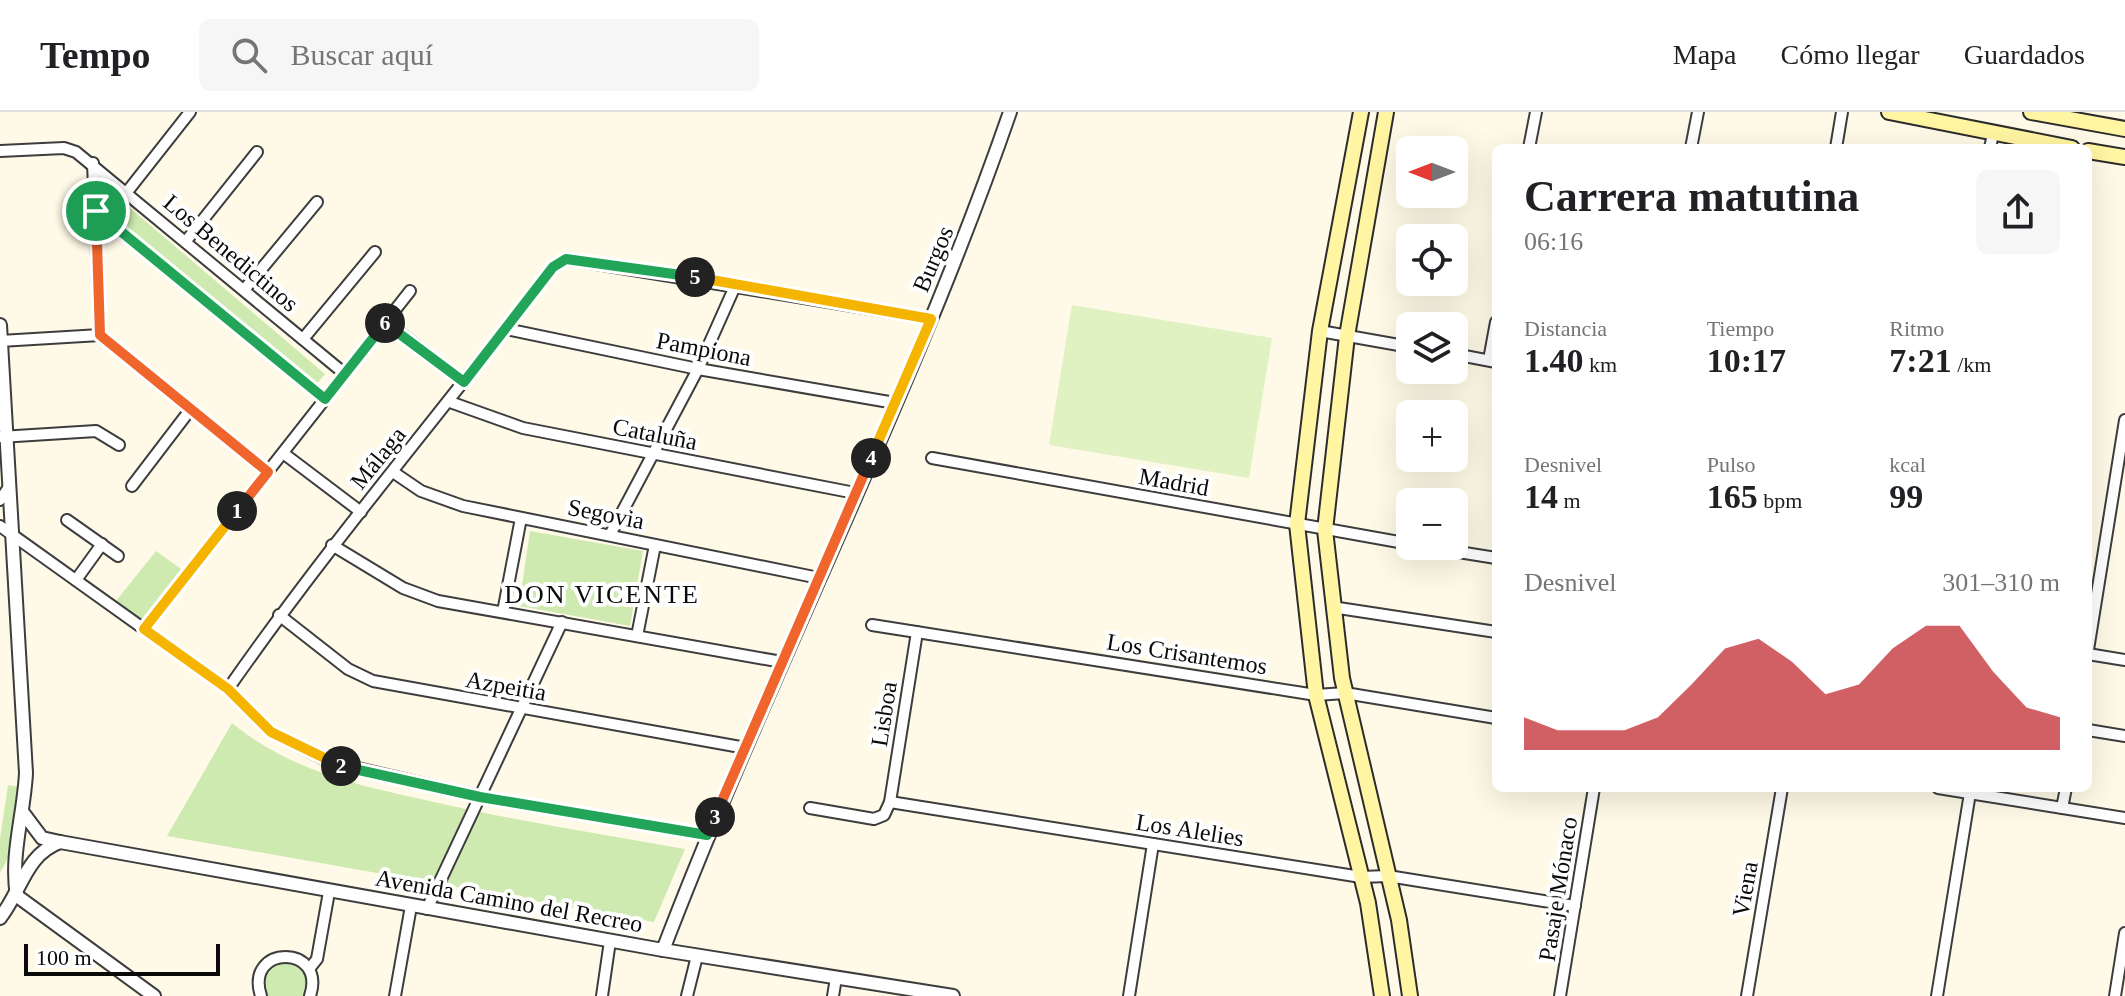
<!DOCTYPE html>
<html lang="es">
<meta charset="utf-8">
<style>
body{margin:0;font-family:"Times New Roman",serif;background:#f6f6f6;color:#202124;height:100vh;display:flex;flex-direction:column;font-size:30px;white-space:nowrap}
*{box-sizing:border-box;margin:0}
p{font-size:26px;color:#757577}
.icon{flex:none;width:44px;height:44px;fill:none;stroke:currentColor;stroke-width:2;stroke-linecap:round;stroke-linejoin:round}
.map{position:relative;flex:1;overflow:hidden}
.side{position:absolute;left:1492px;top:32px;width:600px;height:648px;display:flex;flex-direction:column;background:#fff;border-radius:12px;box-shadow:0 8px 32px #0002}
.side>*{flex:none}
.needle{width:52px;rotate:270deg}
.buttons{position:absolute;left:1396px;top:24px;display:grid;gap:16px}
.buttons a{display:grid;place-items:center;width:72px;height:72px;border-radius:12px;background:#fff;box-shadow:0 8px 32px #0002;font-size:40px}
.scale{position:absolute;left:24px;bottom:20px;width:196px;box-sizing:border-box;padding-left:8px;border:4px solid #0a0a0a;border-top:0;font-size:22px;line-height:28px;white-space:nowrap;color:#0a0a0a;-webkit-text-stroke:6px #fff;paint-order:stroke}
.pin{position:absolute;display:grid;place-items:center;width:68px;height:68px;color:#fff;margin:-34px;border:4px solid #fff;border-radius:50%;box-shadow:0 2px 8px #0007}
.km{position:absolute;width:40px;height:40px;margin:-20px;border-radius:50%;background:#222;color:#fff;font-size:22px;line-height:40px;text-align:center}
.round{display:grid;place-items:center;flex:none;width:84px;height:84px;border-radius:12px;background:#f6f6f6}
.overview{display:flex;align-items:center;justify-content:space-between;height:136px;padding:0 32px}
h1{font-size:44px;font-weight:700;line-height:60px}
.figures{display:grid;grid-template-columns:repeat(3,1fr);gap:12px;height:136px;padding:8px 32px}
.figures div{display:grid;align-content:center}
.figures b{font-size:34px;font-weight:700}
.figures small{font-size:22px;font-weight:400}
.figures p{font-size:22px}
.chart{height:224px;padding:16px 32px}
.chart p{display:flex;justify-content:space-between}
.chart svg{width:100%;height:144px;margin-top:8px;fill:#be1e25;opacity:.7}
header{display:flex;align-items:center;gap:48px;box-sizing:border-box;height:112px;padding:0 40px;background:#fff;border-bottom:2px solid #e0e0e0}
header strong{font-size:38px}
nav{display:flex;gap:44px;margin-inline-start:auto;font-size:28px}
.search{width:560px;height:72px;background:#f6f6f6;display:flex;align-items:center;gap:20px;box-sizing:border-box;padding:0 28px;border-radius:12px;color:#757577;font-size:30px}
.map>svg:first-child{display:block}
</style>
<header>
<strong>Tempo</strong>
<div class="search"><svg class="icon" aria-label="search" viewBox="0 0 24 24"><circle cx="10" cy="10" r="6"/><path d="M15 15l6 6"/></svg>Buscar aquí</div>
<nav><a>Mapa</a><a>Cómo llegar</a><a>Guardados</a></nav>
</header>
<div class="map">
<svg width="2125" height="884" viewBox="0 0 2125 884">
<rect width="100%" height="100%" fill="#fffae7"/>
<g fill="#ceeab0">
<path d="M99,79H110L325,262L315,274L100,95Z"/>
<path d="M530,419L643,439L630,514L519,494Z"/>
<path d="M156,439L188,462L144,517L112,494Z"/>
<path d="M232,611C292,660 361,674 434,690C517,709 601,722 685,737L654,810L167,724Z"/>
<path d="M8,673L19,675C17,704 17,736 0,760V727Z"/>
<path d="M279,849C300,851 313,862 304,884H265L262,864Z"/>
</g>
<path fill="#e0f1c2" d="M1072,193L1272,226L1249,366L1049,333Z"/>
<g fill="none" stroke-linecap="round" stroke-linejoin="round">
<defs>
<g id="minor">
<path d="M1529,36L1536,0"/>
<path d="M1691,36L1698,0"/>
<path d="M1836,36L1842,0"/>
<path d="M1990,36L1993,22"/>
<path d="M0,39L64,36L76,40L345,262"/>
<path d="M93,51L100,223"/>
<path d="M127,80L190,0"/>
<path d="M96,99L325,287"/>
<path d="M186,129L257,40"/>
<path d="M244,178L317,90"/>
<path d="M386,210L464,270"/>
<path d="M506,217L698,257L895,291"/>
<path d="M1320,219L1410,235"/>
<path d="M303,227L375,140"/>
<path d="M0,229L100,223L268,360"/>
<path d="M1454,242L1496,250"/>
<path d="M1489,248L1496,210"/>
<path d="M450,290L523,316L855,381"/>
<path d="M0,325L96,319L119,333"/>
<path d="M283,341L361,400"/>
<path d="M932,346L1410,432"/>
<path d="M393,360L421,379L463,394L819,466"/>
<path d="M132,374L190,298"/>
<path d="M0,388L9,375"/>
<path d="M67,408L118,444"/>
<path d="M0,414L228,577L271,620L328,649L480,685L707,723"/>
<path d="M610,423L698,257L736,172"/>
<path d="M332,433L403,476L438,489L782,550"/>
<path d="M1421,434L1496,446"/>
<path d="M76,468L102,432"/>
<path d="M1332,495L1496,520"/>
<path d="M503,500L521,406"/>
<path d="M279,503L348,557L373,569L746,636"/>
<path d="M872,513L1316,583L1345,581L1496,606"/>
<path d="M144,517L410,179"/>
<path d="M637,524L655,433"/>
<path d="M2088,538L2125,308"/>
<path d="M2088,542L2125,548"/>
<path d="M228,577C330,431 445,296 553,155L566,147L931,207"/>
<path d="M2088,618L2125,624"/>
<path d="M1938,676L2125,706"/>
<path d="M890,690L1361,765L1388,764L1575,794"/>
<path d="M810,696L874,707L884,703L890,690L917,520"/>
<path d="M2062,696L2066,676"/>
<path d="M427,797L562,510"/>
<path d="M309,857L317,847L329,780"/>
<path d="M261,884C244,832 327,832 310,884"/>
<path d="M395,884L411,794"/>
<path d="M602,884L610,829"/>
<path d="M687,884L697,844"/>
<path d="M833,884L836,866"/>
<path d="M1129,884L1153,732"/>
<path d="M1560,884L1594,676"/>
<path d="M1747,884L1782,676"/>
<path d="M1937,884L1970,681"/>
<path d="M2115,884L2125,821"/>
</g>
<g id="tertiary">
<path d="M0,213L26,661C24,702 10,744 17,784"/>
<path d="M24,702L42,726L60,730L663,838L953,884"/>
<path d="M17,784L154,884"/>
<path d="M0,806C22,778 25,743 60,730"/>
<path d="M663,838C771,556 911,286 1010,0"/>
</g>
<g id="secondary">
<path d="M1361,0L1320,219L1297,412L1316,583L1368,791L1382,884"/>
<path d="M1386,0L1347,224L1325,418L1342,566L1399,808L1410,884"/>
<path d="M1889,0L2072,36"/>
<path d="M2031,0L2125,17"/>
<path d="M2088,39L2125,45"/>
</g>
</defs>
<use href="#minor" stroke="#3d3d3d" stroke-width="14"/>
<use href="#tertiary" stroke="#3d3d3d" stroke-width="16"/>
<use href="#secondary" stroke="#2c2c2c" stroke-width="18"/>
<use href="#minor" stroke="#fff" stroke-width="10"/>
<use href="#tertiary" stroke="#fff" stroke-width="12"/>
<use href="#secondary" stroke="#fff5a2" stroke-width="14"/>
</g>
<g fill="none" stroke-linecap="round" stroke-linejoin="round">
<defs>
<path id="split-1" d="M96,99L100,223L268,360L237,399"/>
<path id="split-2" d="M237,399L144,517L228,577L271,620L341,654"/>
<path id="split-3" d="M341,654L480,685L707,723L715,705"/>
<path id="split-4" d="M715,705L871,346"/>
<path id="split-5" d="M695,165L931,207L871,346"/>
<path id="split-6" d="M385,211L464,270L553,155L566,147L695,165"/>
<path id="split-7" d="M96,99L325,287L385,211"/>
</defs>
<use href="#split-1" stroke="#fff" stroke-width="16"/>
<use href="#split-2" stroke="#fff" stroke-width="16"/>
<use href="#split-3" stroke="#fff" stroke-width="16"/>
<use href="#split-4" stroke="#fff" stroke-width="16"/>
<use href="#split-5" stroke="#fff" stroke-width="16"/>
<use href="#split-6" stroke="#fff" stroke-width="16"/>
<use href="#split-7" stroke="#fff" stroke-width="16"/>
<use href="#split-1" stroke="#f0652b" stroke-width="10"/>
<use href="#split-2" stroke="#f5b400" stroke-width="10"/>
<use href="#split-3" stroke="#22a559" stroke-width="10"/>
<use href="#split-4" stroke="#f0652b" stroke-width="10"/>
<use href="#split-5" stroke="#f5b400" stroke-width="10"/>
<use href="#split-6" stroke="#22a559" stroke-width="10"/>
<use href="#split-7" stroke="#22a559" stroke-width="10"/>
</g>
<g text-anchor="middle" stroke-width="8" stroke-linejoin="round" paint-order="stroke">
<g font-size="24" fill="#0a0a0a" stroke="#fff">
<text transform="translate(231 141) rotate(40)" y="8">Los Benedictinos</text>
<text transform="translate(933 147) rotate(-67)" y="8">Burgos</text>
<text transform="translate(704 237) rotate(11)" y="8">Pampiona</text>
<text transform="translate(655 322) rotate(11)" y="8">Cataluña</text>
<text transform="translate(378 346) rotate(-51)" y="8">Málaga</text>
<text transform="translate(1174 370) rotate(10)" y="8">Madrid</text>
<text transform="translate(606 402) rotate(11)" y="8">Segovia</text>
<text transform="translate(1187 542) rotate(9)" y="8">Los Crisantemos</text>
<text transform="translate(506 574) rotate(10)" y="8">Azpeitia</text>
<text transform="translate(884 602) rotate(-81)" y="8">Lisboa</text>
<text transform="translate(1190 718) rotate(9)" y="8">Los Alelies</text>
<text transform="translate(1558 777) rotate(-81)" y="8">Pasaje Mónaco</text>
<text transform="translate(1745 777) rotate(-80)" y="8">Viena</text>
<text transform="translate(509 789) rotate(10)" y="8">Avenida Camino del Recreo</text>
</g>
<g font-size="26" letter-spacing="2" fill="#0a0a0a" stroke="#fff">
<text x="602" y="491">DON VICENTE</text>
</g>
</g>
</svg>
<div class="buttons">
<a><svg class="needle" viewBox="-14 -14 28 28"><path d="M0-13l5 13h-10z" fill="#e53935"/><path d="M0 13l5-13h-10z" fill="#757577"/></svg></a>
<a><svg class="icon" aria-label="locate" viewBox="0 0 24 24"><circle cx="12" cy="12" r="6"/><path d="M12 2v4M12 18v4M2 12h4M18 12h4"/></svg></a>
<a><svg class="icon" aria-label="layers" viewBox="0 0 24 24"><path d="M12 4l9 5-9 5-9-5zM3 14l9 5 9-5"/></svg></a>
<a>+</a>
<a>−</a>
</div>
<div class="scale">100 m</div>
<div class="pin" style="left:96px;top:99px;background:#1e9e55"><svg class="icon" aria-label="arrive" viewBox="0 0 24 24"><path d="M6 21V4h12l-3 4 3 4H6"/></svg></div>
<b class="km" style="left:237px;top:399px">1</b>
<b class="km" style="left:341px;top:654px">2</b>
<b class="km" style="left:715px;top:705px">3</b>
<b class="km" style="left:871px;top:346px">4</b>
<b class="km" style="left:695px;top:165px">5</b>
<b class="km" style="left:385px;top:211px">6</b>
<section class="side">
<div class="overview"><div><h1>Carrera matutina</h1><p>06:16</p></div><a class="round"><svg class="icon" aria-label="share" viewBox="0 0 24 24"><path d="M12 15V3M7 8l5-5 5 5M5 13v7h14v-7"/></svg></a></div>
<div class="figures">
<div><p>Distancia</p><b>1.40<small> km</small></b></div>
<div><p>Tiempo</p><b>10:17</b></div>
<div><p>Ritmo</p><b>7:21<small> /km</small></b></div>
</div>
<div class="figures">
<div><p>Desnivel</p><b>14<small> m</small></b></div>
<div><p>Pulso</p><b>165<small> bpm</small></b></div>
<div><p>kcal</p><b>99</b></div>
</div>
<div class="chart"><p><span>Desnivel</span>301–310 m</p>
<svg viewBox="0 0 160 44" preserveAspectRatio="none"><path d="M0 44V34L10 38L20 38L30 38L40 34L50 24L60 13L70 10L80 17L90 27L100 24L110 13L120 6L130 6L140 20L150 31L160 34V44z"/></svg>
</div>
</section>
</div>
